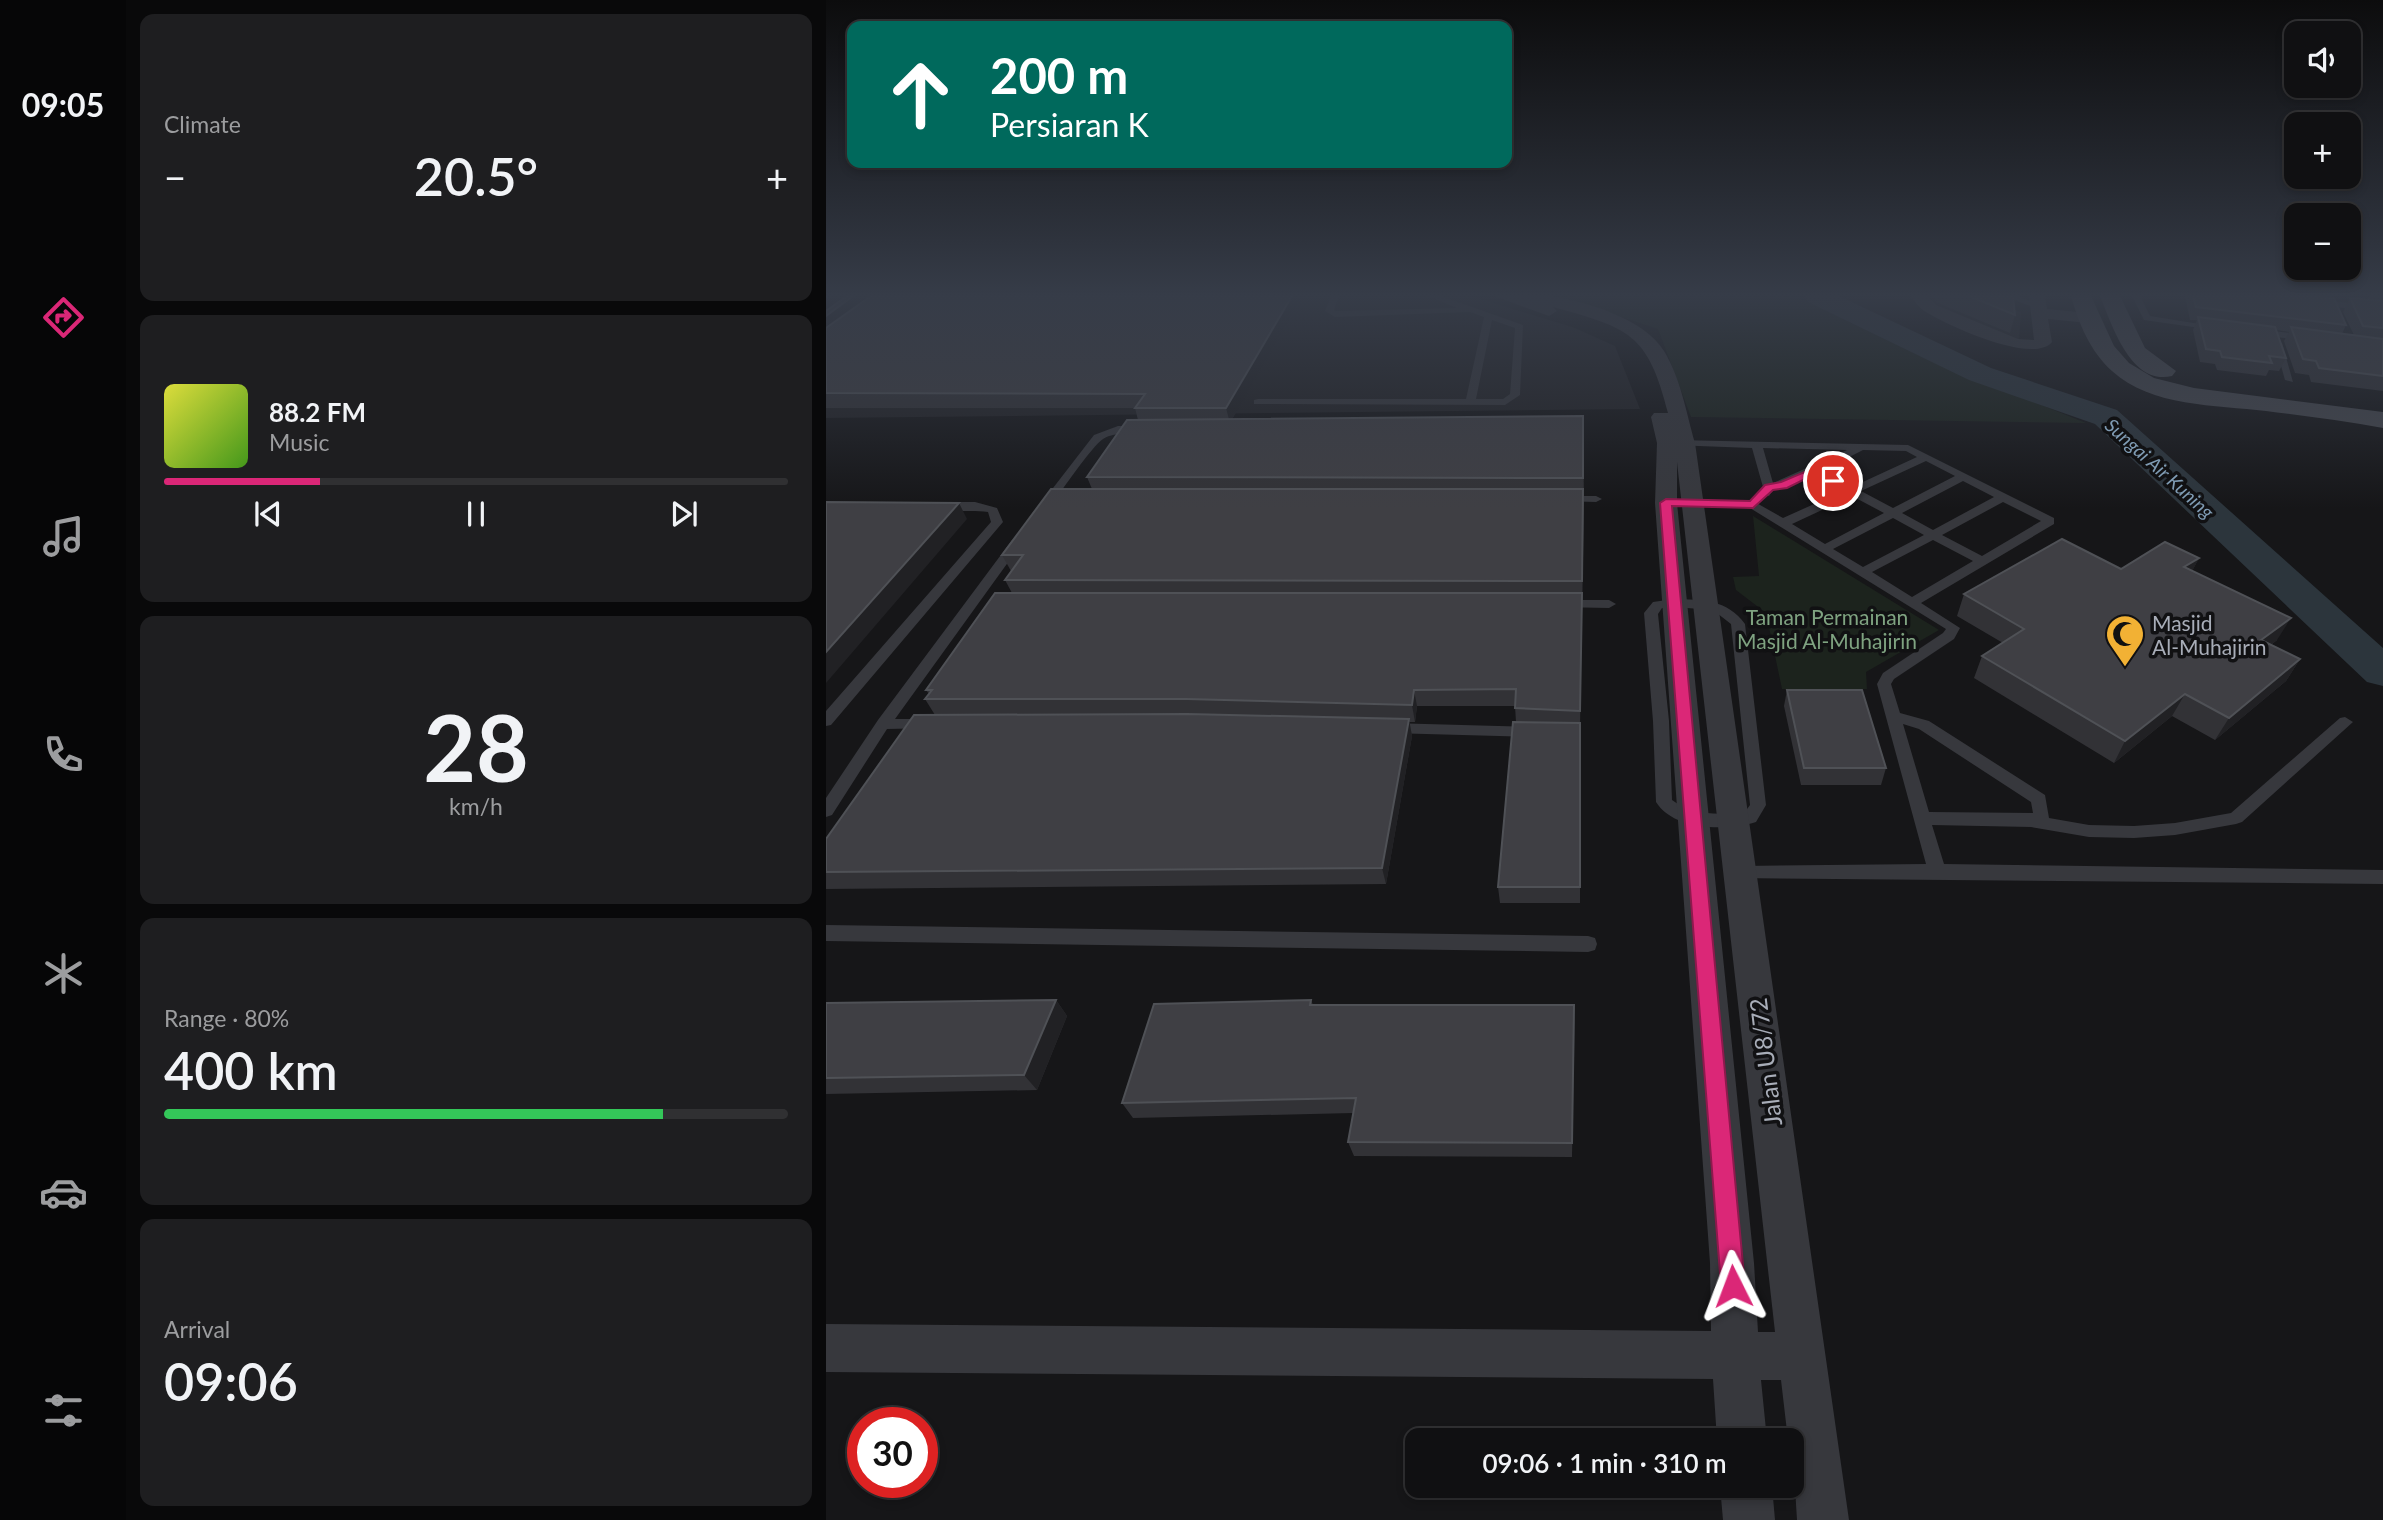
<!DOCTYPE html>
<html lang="en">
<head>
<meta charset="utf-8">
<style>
	:root { --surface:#101012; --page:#1e1e20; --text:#f1f3f6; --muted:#9c9d9f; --line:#303032; --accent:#db2777 }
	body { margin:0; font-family:Lato,sans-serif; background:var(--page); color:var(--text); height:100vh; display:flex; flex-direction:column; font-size:26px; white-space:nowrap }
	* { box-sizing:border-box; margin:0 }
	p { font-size:23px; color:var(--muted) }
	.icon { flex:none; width:38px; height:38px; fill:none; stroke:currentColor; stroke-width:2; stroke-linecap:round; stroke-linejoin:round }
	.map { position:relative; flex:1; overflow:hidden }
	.details { display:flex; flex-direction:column; gap:14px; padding:14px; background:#09090a; width:700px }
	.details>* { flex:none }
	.hud { position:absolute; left:21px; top:21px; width:665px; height:147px; border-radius:14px; box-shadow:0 4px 10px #0003,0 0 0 2px var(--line); background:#00695c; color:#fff; overflow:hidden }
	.tools { position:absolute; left:1458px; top:21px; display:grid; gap:14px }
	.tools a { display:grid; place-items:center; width:77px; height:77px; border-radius:14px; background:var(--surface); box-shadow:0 4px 10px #0003,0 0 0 2px var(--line); font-size:35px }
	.speed { position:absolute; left:21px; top:1407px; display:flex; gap:14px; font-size:35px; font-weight:700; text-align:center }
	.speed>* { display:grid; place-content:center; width:91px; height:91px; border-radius:50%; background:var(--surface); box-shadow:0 4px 10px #0003,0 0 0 2px var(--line); line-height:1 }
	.speed .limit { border:10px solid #d22; background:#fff; color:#111 }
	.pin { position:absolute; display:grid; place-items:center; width:60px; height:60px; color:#fff; margin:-30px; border:4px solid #fff; border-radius:50%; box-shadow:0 2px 7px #0007 }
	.me { position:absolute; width:77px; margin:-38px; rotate:357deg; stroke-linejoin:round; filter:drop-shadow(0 0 5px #0008) }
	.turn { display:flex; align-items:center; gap:24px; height:147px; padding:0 28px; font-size:32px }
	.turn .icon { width:91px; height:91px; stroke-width:2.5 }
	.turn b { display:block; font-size:49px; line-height:60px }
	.big { font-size:52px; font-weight:600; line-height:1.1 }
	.details .widget { flex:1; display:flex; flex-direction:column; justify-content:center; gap:10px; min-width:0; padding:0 24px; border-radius:14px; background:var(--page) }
	.details .dial { align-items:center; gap:0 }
	.dial b { font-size:91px; line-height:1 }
	.song { display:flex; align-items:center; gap:21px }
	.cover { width:84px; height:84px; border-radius:10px; background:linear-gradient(135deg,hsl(60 70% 55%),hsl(100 70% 35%)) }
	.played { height:7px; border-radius:4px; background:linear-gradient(90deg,var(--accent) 25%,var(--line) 25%) }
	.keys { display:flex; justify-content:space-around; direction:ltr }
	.heat { display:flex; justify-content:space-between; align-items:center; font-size:38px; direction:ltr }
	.charge { height:10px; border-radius:5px; background:linear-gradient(90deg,#34c759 80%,var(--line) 0) }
	.trip { position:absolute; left:579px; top:1428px; width:399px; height:70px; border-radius:14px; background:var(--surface); box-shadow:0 4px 10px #0003,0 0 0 2px var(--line); font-weight:600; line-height:70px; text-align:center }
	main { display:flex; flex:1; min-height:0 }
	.dock { display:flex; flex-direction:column; width:126px; justify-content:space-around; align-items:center; background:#060607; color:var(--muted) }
	.dock .icon { width:49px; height:49px }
	.dock .on { color:var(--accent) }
	.dock b { font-size:32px; color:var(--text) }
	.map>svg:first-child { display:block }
	.built { fill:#222225 }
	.green { fill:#1c231d }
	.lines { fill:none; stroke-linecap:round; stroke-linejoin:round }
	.river { fill:#2c353c; fill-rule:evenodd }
	.lane { fill:#37383d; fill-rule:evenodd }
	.street { fill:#37383d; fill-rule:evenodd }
	.secondary { fill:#45474d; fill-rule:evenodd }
	.wall { fill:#323236 }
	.shaded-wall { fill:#212124 }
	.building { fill:#3f3f44; stroke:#4f5156; stroke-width:2 }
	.route { fill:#db2777; stroke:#8e194d; stroke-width:2 }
	.labels { text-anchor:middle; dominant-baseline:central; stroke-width:7; stroke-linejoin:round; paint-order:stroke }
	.far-water-label { font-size:19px; font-style:italic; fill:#7f9bb3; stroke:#111113 }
	.park-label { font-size:21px; fill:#7fa381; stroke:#111113 }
	.poi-label { font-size:21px; fill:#a8adb8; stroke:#111113; text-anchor:start }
	.near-street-label { font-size:24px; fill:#a8adb8; stroke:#111113 }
</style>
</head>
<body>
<main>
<nav class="dock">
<b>09:05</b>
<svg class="icon on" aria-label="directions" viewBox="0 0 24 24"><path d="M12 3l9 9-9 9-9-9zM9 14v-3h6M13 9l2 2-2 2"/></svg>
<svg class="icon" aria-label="music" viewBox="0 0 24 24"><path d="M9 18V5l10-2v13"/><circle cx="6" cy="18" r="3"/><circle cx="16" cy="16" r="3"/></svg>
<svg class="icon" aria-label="phone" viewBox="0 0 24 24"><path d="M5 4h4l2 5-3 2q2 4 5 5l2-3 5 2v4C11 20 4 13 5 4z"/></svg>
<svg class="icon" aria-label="climate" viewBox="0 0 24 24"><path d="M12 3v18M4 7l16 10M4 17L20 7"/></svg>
<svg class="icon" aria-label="car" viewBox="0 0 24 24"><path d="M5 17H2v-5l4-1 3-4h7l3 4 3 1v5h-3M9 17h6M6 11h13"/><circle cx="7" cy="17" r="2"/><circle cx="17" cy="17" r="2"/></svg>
<svg class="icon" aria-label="filters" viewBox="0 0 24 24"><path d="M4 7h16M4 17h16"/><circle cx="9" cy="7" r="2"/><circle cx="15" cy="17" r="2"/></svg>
</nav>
<section class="details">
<div class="widget"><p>Climate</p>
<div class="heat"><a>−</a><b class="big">20.5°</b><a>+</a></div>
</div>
<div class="widget">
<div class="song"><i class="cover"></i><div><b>88.2 FM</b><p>Music</p></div></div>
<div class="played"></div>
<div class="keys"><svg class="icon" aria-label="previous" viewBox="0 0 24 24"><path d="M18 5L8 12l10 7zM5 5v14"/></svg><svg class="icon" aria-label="pause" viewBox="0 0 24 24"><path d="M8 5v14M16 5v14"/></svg><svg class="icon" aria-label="next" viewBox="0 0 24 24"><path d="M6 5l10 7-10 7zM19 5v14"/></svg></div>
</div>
<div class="widget dial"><b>28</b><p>km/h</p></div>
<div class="widget"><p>Range · 80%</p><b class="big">400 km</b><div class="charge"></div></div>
<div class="widget"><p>Arrival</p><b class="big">09:06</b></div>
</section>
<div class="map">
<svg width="1557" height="1520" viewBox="0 0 1557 1520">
	<rect width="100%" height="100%" fill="#161618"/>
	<g class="built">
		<polygon points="0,296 645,296 749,328 789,346 814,409 0,418"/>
		<polygon points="1099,296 1155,296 1195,312 1193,342 1105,306"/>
	</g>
	<g class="green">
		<polygon points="731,296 970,296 1092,355 1260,423 865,417 832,329"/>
		<polygon points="927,516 1113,630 1040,672 1041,689 956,689 940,613 910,590 907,577 933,576"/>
	</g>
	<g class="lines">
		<polygon class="river" points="978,296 1013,296 1165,368 1291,410 1557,648 1557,686 1541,682 1269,424 1143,380 982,302"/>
		<g class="lane">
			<path d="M 505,296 L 513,296 L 508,310 L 510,311 L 631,308 L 602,296 L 615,296 L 697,325 L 694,395 L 679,405 L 428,404 L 428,400 L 432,399 L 640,399 L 658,317 L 644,312 L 509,317 L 499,311 ZM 666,320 L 689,328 L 684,394 L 677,399 L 650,399 Z"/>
			<polygon points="1178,296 1192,296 1216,306 1209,308"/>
			<polygon points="1306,296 1314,296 1324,316 1392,327 1388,330 1318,320"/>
			<polygon points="1490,299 1557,307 1557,313 1487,304 1487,300"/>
			<polygon points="1431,329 1482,335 1487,338 1482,341 1428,334 1428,330"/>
			<polygon points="1448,341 1456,343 1467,382 1459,380"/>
			<path d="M 292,426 L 315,426 L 320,429 C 309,437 291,430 277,439 C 266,446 235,492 225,505 L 217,505 L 217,501 L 268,435 Z"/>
			<path d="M 850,440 L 1082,445 L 1228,518 L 1228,524 L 1095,603 L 1134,628 L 1128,639 L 1068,679 L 1065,684 L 1074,713 L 1103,721 L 1219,795 L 1223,818 L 1263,825 L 1308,826 L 1349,823 L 1405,813 L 1514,718 L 1519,717 L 1527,722 L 1416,822 L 1410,824 L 1349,835 L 1308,838 L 1263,837 L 1205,827 L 1106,825 L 1118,864 L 1557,870 L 1557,884 L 910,878 L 907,873 L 910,868 L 916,866 L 1100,864 L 1051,684 L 1057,673 L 1117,633 L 1120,629 L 924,508 L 836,505 L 836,501 L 840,500 L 927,501 L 957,518 L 1017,491 L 987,475 L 961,487 L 947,490 L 943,496 L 935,496 L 933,494 L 937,487 L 926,448 L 846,445 L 846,441 ZM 937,448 L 1021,450 L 947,483 ZM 1037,450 L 1080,451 L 1091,457 L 1026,487 L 996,471 ZM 1100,461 L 1129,476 L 1067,508 L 1035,491 ZM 1137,481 L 1168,497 L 1107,530 L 1076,513 ZM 1026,496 L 1058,513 L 999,544 L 966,524 ZM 1177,502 L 1215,521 L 1156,556 L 1116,535 ZM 1067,518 L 1098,535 L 1037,567 L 1007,549 ZM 1107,540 L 1147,561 L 1086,597 L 1046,572 ZM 1077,724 L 1093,729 L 1205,802 L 1207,813 L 1103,812 Z"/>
			<polygon points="738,496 770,496 776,499 770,502 734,501 732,499"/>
			<path d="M 149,502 L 171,508 L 177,522 L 5,725 L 0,726 L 0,711 L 165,522 L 162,512 C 146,509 121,514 108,506 L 114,502 Z"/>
			<polygon points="190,539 196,543 69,719 103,719 111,724 108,728 61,729 6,815 0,817 0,798 52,720 186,540"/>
			<path d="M 848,599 C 876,600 901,599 919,624 L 940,805 L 930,822 C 901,831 848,831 830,802 L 827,721 L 818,613 L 827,602 ZM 848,607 L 887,610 L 905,624 L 924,805 L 919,812 C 893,815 868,816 846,800 L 843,721 L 832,614 L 836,608 Z"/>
			<polygon points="735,600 783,600 790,604 783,608 730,607 730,601"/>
			<polygon points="563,723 708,727 716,732 708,737 563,733 555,728"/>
			<polygon points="0,925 762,936 769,938 771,944 769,950 762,952 0,941"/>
		</g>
		<g class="street">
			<path d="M 668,296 C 691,296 703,294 724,296 C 759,301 819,319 838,351 C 855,379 860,412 869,443 L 1023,1520 L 971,1520 L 966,1440 L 962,1440 L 955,1380 L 935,1380 L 941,1440 L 891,1440 L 887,1379 L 0,1372 L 0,1324 L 885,1331 L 884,1263 L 829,503 L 831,443 L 825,417 L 828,413 L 842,413 C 822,333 803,328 727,307 L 731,311 L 723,316 ZM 851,462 L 949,1332 L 932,1332 L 928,1263 L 851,503 Z"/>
			<path d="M 1085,296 L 1102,296 L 1110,305 L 1192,339 L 1208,340 L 1203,296 L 1219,296 L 1221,309 L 1262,313 L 1270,318 L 1262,323 L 1222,319 L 1226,342 C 1207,365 1123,326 1100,312 C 1094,309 1089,302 1085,296 Z"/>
			<polygon points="894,1486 946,1486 949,1520 897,1520"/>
		</g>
		<g class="secondary">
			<path d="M 1245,296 L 1265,296 L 1288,346 L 1303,363 L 1328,378 L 1368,388 L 1557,412 L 1557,428 C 1518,421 1479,416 1440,411 C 1390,405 1325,407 1286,371 C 1264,351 1253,324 1245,296 Z"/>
			<path d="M 1274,296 L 1294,296 L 1319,348 L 1350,371 L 1346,376 C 1305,386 1286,325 1274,296 Z"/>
		</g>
	</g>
	<g class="wall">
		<polygon points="0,296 477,296 406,419 757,416 758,505 754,728 754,903 674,903 672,887 690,722 689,706 591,706 589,722 583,722 586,736 560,884 0,889 0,839 109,715 99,699 103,694 100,690 186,593 179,580 185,571 176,555 266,489 261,477 312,420 309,408 0,408"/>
		<polygon points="1105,296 1187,296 1189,315 1184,333 1112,303"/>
		<polygon points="1359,296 1478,296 1520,325 1516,334 1528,335 1517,312 1524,298 1542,300 1543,296 1557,296 1557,391 1485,382 1483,375 1469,373 1458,341 1463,332 1450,330 1460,358 1453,371 1443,370 1440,376 1391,370 1389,364 1374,362 1367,330 1371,320 1364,320"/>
		<polygon points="1373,558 1366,571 1451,640 1445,645 1474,659 1460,681 1389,740 1346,716 1288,763 1148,678 1156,656 1177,643 1131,616 1138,594 1295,569"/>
		<polygon points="961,690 1060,768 1055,785 975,785 958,706"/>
		<polygon points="230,1000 241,1016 211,1090 0,1094 0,1003"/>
		<polygon points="485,1000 487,1005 748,1005 746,1157 528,1156 522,1142 527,1113 307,1118 296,1103"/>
	</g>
	<g class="shaded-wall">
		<polygon points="3,296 51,296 0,335 0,298"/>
		<polygon points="466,296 477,296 404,423 400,408"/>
		<polygon points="133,503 141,519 0,683 0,652"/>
		<polygon points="1373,558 1362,579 1358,567"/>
		<polygon points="1465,618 1451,640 1423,662 1435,640"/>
		<polygon points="1474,659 1460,681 1389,740 1403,718"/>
		<polygon points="588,690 591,706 589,722 586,705"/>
		<polygon points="1359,694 1346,716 1288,763 1299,741"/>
		<polygon points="583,719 586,736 560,884 556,868"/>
		<polygon points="230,1000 241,1016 211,1090 198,1075"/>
		<polygon points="748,1005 749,1021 746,1157 746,1143"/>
	</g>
	<g class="building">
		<polygon points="21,296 27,296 0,316 0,311"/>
		<polygon points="45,296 466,296 400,408 309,408 319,394 0,393 0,328"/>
		<polygon points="1143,296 1187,296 1189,315"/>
		<polygon points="1367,296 1478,296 1508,298 1520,325 1370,307"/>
		<polygon points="1524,298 1557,301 1557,328 1537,326"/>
		<polygon points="1372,317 1449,327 1460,358 1443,356 1446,363 1396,357 1394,351 1380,349"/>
		<polygon points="1465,327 1557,339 1557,376 1493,368 1490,361 1477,359"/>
		<polygon points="757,416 757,478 261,477 301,420"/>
		<polygon points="225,489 757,489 756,581 179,580 197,555 176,555"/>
		<polygon points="0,502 133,503 0,652"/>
		<polygon points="1236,539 1295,569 1339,542 1373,558 1358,567 1465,618 1435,640 1474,659 1403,718 1359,694 1299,741 1156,656 1198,629 1138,594"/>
		<polygon points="169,593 756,593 754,711 689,708 690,689 588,690 586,705 361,699 99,699 106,690 100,690"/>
		<polygon points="961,690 1036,690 1060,768 978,768"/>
		<polygon points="361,714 583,719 556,868 0,872 0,839 88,715"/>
		<polygon points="687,722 754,723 754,887 672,887"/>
		<polygon points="230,1000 198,1075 0,1078 0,1003"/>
		<polygon points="485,1000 484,1005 748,1005 746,1143 522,1142 530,1098 296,1103 328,1004"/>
	</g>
	<linearGradient id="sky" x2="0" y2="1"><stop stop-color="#0c0c0d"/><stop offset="0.58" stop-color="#363c48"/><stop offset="1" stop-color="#363c48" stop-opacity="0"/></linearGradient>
	<rect width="1557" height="509" fill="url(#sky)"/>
	<polygon class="route" points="988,468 1013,481 1007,484 987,475 961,488 947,490 927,508 846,506 919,1286 915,1295 907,1298 898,1295 895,1286 834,503 840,499 924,501 939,485 955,482"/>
	<defs>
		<symbol id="mosque-pin" viewBox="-11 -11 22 30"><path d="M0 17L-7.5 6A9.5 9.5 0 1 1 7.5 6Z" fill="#f2b134" stroke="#111113"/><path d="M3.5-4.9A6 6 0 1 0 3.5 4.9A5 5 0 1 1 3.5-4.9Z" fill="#111"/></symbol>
	</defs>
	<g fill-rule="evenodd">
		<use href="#mosque-pin" x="1277" y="612" width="44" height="60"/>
	</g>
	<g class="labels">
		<g class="far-water-label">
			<text transform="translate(1334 468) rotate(42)">Sungai Air Kuning</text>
		</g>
		<g class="park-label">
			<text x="1001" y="616">Taman Permainan<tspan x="1001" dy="24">Masjid Al-Muhajirin</tspan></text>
		</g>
		<g class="poi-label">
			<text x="1326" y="622">Masjid<tspan x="1326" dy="24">Al-Muhajirin</tspan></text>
		</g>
		<g class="near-street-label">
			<text transform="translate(939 1062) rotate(-97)">Jalan U8/72</text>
		</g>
	</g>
</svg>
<div class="tools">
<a><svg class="icon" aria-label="sound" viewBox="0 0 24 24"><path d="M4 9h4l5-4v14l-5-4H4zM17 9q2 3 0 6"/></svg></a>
<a>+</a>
<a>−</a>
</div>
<div class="speed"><div class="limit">30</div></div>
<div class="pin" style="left:1007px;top:481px;background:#d93025"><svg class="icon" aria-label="arrive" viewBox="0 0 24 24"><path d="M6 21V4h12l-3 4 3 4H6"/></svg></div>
<svg class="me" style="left:907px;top:1286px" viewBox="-20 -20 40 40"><path d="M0-17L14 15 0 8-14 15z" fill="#db2777" stroke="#fff" stroke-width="4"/></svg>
<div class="trip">09:06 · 1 min · 310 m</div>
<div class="hud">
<div class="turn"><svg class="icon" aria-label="ahead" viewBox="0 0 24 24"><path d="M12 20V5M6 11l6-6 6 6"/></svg><div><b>200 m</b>Persiaran K</div></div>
</div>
</div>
</main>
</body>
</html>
